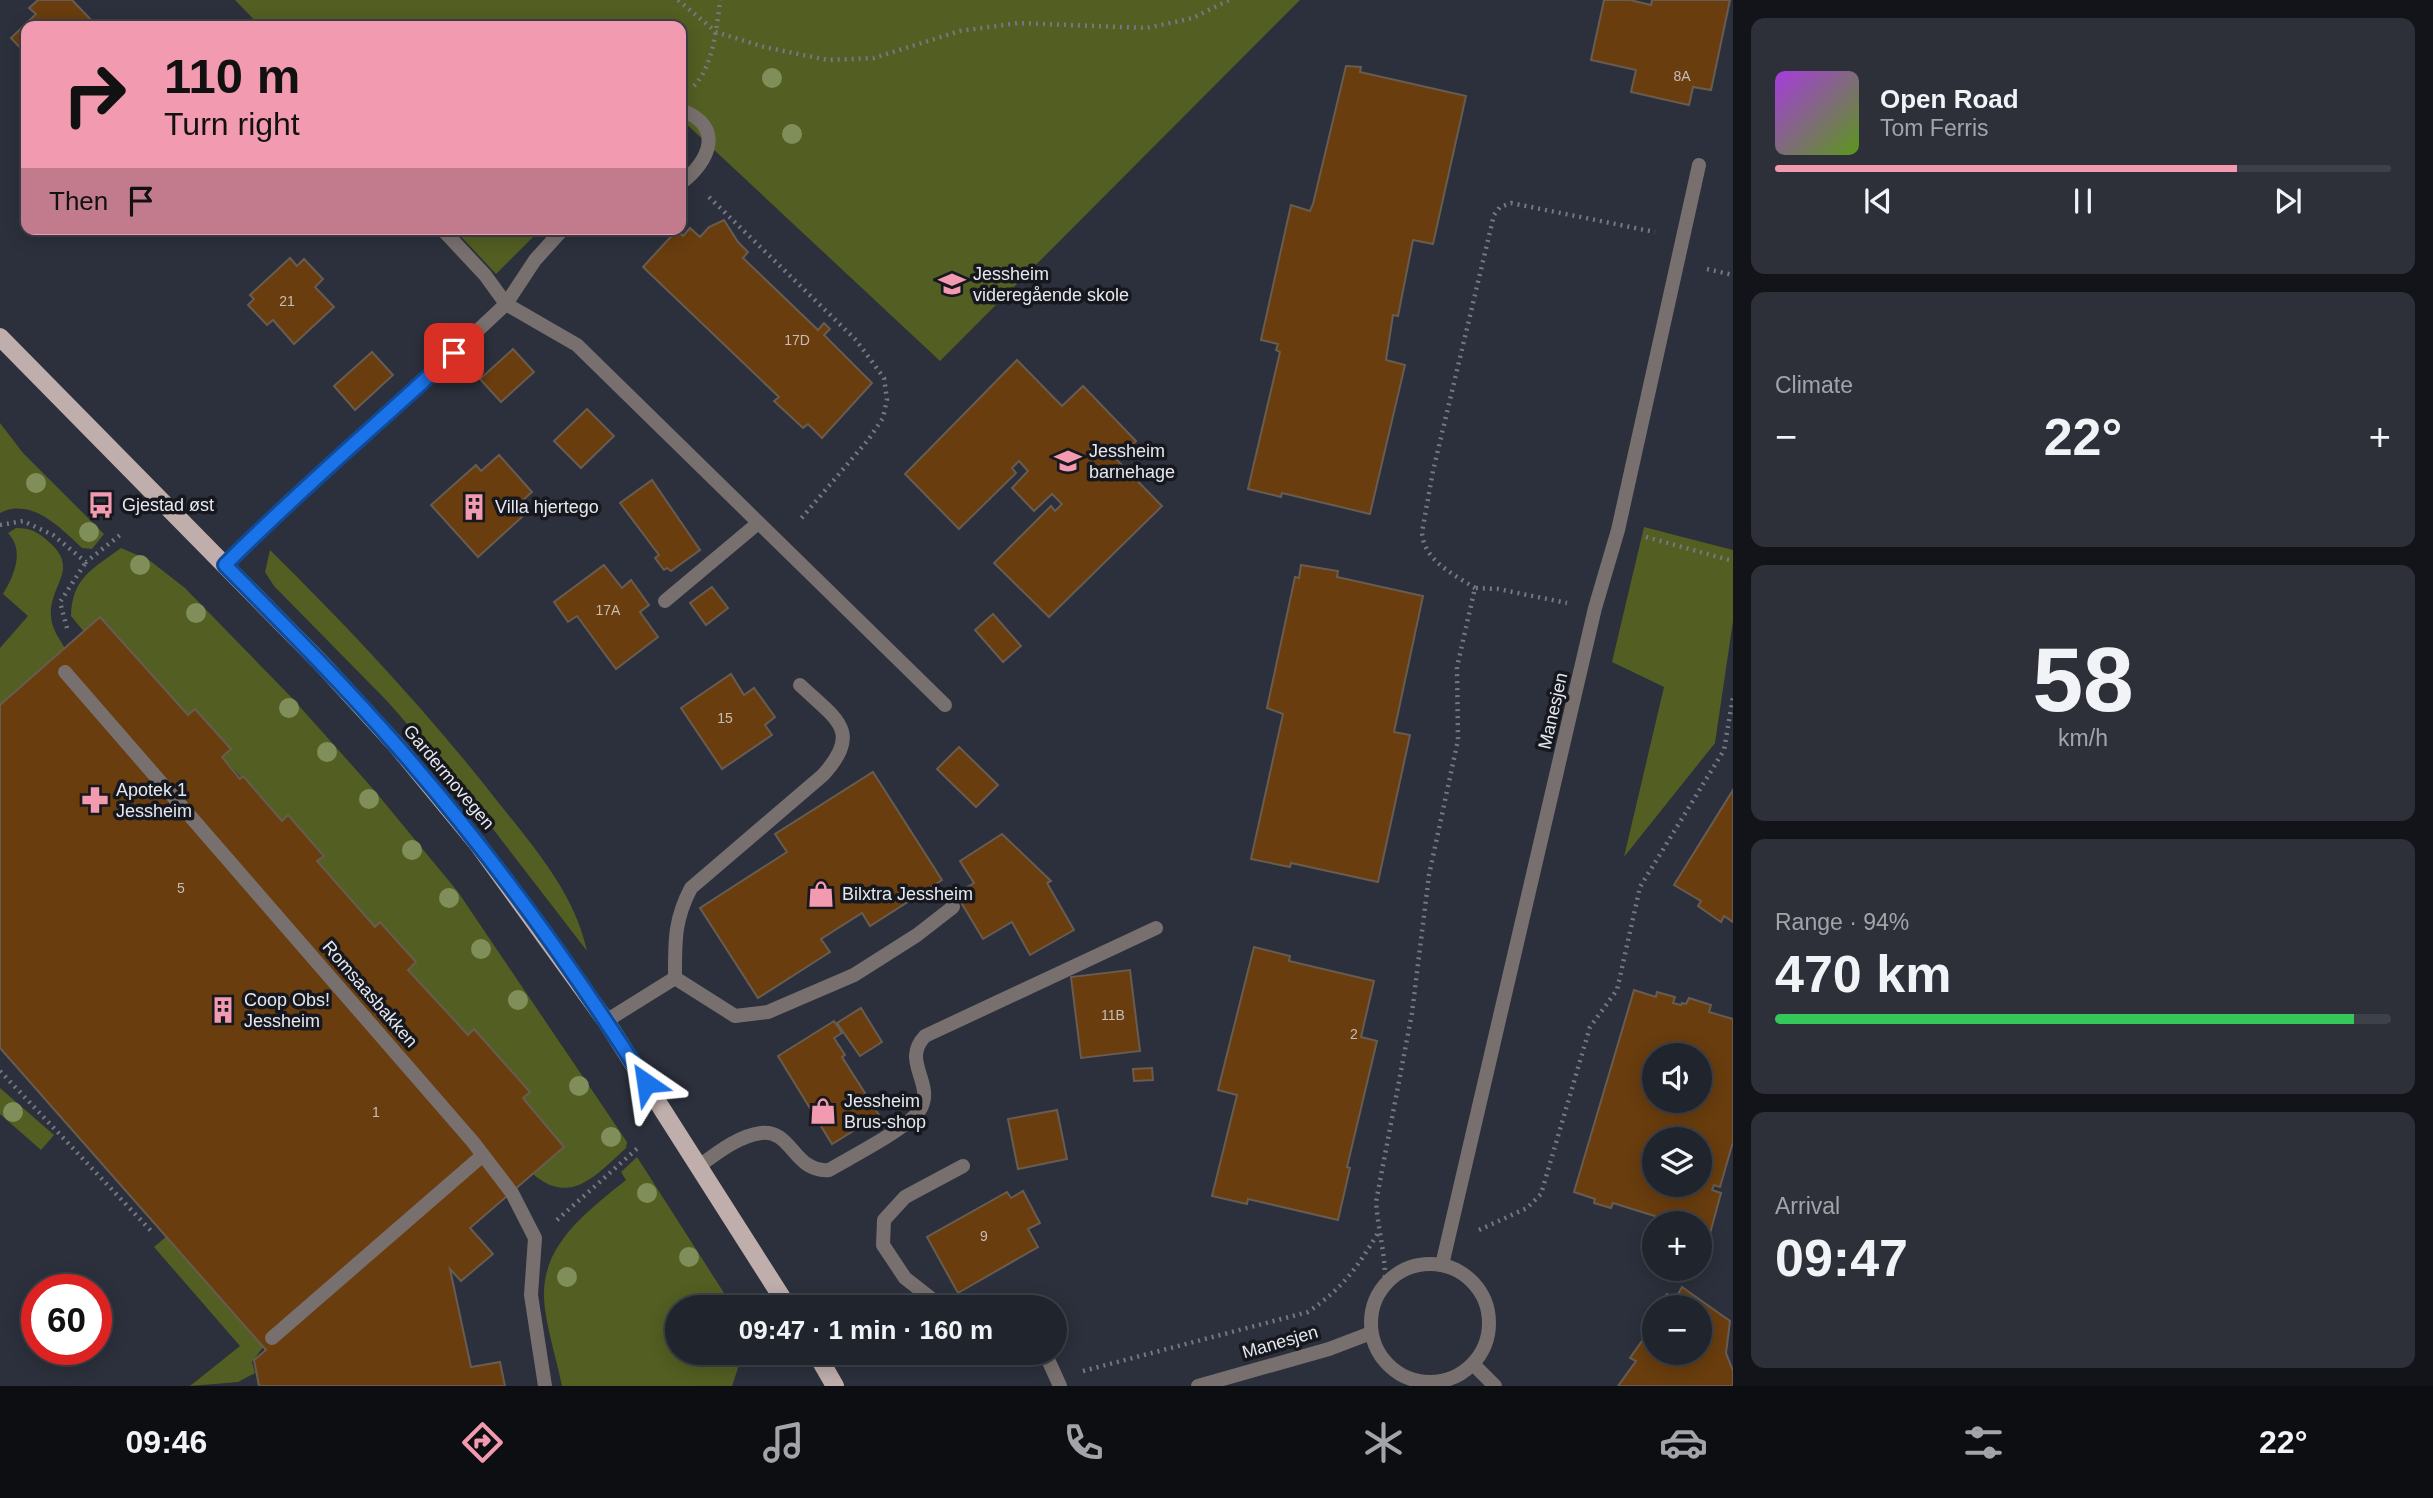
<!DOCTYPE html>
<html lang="en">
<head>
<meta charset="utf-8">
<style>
	:root { --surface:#20242d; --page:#2d3039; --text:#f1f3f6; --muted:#a2a4aa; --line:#3d4149; --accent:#f29aaf }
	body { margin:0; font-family:Helvetica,sans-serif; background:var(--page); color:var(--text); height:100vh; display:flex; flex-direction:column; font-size:26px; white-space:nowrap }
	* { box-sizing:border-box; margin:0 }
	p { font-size:23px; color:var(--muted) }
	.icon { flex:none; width:38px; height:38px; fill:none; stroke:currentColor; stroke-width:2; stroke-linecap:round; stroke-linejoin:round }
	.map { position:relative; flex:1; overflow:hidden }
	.panel { display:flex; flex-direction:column; gap:18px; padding:18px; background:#121419; width:700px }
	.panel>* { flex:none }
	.guide { position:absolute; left:21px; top:21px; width:665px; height:214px; border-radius:14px; box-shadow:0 4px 18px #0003,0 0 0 2px var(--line); background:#f29aaf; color:#111; overflow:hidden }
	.controls { position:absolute; left:1642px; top:1043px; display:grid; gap:14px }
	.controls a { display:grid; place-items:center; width:70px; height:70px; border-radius:50%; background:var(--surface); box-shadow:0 4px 18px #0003,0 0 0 2px var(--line); font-size:35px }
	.speed { position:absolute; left:21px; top:1274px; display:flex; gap:14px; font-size:35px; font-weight:700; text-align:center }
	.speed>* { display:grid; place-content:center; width:91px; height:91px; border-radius:50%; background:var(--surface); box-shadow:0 4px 18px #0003,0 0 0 2px var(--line); line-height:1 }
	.speed .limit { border:10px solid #d22; background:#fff; color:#111 }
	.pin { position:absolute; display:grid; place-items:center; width:60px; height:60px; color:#fff; margin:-30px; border-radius:14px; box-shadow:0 4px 10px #0006 }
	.me { position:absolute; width:77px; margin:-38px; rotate:328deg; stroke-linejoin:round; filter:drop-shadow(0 0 5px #0008) }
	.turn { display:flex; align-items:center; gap:24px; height:147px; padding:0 28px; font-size:32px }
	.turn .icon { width:91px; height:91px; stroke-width:2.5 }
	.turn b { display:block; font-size:49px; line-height:60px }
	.then { display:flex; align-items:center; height:66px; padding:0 28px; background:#0003; gap:14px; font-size:26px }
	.big { font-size:52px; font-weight:600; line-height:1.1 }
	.panel .widget { flex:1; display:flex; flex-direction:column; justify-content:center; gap:10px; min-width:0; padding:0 24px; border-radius:14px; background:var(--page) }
	.panel .dial { align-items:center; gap:0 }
	.dial b { font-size:91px; line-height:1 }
	.song { display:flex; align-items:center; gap:21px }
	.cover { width:84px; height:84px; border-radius:10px; background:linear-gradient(135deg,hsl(280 70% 55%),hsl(90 70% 35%)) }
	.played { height:7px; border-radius:4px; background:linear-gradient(90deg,var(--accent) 75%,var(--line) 75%) }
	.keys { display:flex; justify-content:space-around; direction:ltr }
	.heat { display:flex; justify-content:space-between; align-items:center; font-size:38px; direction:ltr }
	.charge { height:10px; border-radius:5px; background:linear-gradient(90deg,#34c759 94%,var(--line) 0) }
	.trip { position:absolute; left:665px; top:1295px; width:402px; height:70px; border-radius:35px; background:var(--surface); box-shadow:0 4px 18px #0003,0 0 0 2px var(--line); font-weight:600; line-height:70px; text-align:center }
	.dock { display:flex; height:112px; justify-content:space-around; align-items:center; background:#0d0e12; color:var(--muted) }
	.dock .icon { width:49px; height:49px }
	.dock .current { color:var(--accent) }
	.dock b { font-size:32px; color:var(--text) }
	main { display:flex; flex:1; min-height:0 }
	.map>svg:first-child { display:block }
	.green { fill:#535e22 }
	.building { fill:#693d0e; stroke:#685c51; stroke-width:2; fill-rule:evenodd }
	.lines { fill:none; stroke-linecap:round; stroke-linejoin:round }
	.path { stroke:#747883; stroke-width:4.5; stroke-dasharray:2 5; stroke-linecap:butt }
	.lane { stroke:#78706e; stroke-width:14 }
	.street { stroke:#78706e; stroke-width:14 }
	.primary { stroke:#bfaeab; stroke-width:18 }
	.tree { fill:#808f59 }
	.route-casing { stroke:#114b97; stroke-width:18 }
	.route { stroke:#1a73e8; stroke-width:12 }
	.labels { text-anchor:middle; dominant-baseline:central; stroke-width:7; stroke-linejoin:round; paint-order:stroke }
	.number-label { font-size:14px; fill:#c6bdb8 }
	.poi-label { font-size:18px; fill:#e5e8f0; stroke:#16181e; text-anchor:start }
	.street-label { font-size:18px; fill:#e5e8f0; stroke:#16181e }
</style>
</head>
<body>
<main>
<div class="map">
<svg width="1733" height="1386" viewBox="0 0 1733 1386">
	<rect width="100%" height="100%" fill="#2b303c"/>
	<g class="green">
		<polygon points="235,0 1300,0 940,361 681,119 681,26 260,26"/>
		<polygon points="454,229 541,229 496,274"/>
		<path d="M 0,423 L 23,453 L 104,534 L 92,549 L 82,548 C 60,527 31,497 0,513 Z"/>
		<polygon points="1644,527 1733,550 1733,621 1715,743 1624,857 1664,687 1612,662"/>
		<path d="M 16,528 C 31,528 38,532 49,542 C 80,569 50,584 51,615 C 51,629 60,639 66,650 L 0,707 L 0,648 L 28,616 L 3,594 C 14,576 25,551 8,533 Z"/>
		<path d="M 121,548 L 149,560 L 185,588 L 293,699 L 374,790 L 458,892 L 627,1142 L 626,1148 C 597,1174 571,1207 533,1174 L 563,1147 L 523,1098 L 474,1030 L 468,1035 L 408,970 L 416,962 L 381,922 L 375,927 L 317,861 L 324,855 L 288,816 L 282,821 L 222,757 L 230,749 L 196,709 L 188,715 L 101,618 L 85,633 L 71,616 C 72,577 93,569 121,548 Z"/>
		<path d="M 270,550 C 352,631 427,711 498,802 C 534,847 575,894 587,951 L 449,772 L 388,702 L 274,586 L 265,572 Z"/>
		<polygon points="0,1088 54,1135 41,1150 0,1114"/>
		<path d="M 637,1157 L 733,1307 L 677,1307 L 677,1353 L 743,1353 L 732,1386 L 562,1386 C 557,1360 544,1320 544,1295 C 543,1243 589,1210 626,1180 L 621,1172 Z"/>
		<polygon points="167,1236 264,1346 252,1362 255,1373 238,1382 190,1386 240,1346 154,1247"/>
	</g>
	<g class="building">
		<polygon points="38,0 72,0 97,26 26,26 26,54 11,38 36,14 29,8"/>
		<polygon points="1604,0 1630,0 1651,5 1652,0 1730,0 1711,90 1693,87 1689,105 1631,92 1636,70 1591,60"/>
		<polygon points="1346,66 1361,67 1360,72 1466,96 1433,244 1413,240 1398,316 1393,315 1386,360 1405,365 1370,514 1282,493 1281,497 1248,489 1280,352 1276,350 1278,344 1261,340 1291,205 1310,211 1313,204"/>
		<polygon points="724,220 738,242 748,252 743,258 818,330 824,323 830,329 824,335 872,383 822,438 808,424 803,428 774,401 779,397 643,267 677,230 683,236 690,228 700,237 709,227"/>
		<polygon points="290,258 297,266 304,259 323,279 315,287 334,307 294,344 273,320 267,325 248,305 254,299 250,295"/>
		<polygon points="513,349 534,372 501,402 480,379"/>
		<polygon points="372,352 393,375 355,410 334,386"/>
		<polygon points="1017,360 1062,406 1083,386 1136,441 1117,460 1162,506 1049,617 994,563 1051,506 1055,511 1062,504 1052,494 1034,511 1012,488 1028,471 1019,461 1012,468 1016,473 959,529 905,474"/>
		<polygon points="587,409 614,436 581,468 554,441"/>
		<polygon points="499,455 532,492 514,508 522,517 478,557 431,505 476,465 481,471"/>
		<polygon points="652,480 700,550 671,571 667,568 664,570 655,558 659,555 620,503"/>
		<polygon points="604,565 622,588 631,580 649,605 640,612 658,637 616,669 577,616 568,622 554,602"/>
		<polygon points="1301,565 1338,571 1337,577 1423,596 1394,732 1410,735 1378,882 1291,863 1290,867 1251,859 1283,714 1267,708 1295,577 1299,578"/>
		<polygon points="712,587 728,608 706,625 690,603"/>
		<polygon points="993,614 1021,646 1003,662 975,630"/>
		<polygon points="100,617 188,715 195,709 231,749 222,757 240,779 243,776 282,821 288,815 324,856 317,861 375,927 380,922 416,962 408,970 468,1035 474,1029 530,1092 523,1098 564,1147 470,1228 493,1254 461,1281 450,1269 471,1367 500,1362 505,1386 259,1386 254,1360 266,1350 0,1048 0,705"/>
		<polygon points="731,674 744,695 754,688 775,717 765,725 772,735 722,769 681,708"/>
		<polygon points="959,747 998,785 976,807 937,769"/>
		<polygon points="873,772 942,880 870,926 862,913 821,939 830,952 758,998 700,908 787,852 775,834"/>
		<polygon points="1733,790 1733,922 1724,916 1721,922 1698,906 1701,901 1674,885"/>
		<polygon points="1002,834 1051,881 1047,883 1074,930 1030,955 1012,922 983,939 956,894 974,883 960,861"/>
		<polygon points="1254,947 1290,956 1289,961 1374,981 1361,1037 1377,1041 1347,1167 1350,1168 1338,1220 1248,1199 1247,1204 1212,1196 1237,1095 1218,1090"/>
		<polygon points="1130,970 1140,1051 1081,1058 1071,977"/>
		<path d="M 1634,990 L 1656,997 L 1657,992 L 1675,997 L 1673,1003 L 1681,1005 L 1682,1003 L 1686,1004 L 1689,998 L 1711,1005 L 1709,1012 L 1733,1019 L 1733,1142 L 1720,1187 L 1714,1185 L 1712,1190 L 1721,1193 L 1708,1241 L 1699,1236 L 1699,1223 L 1677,1223 L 1613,1203 L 1611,1208 L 1594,1203 L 1595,1199 L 1574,1192 ZM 1654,1055 L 1699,1055 L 1699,1101 L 1654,1101 ZM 1654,1139 L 1699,1139 L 1699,1185 L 1654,1185 Z"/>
		<polygon points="861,1008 882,1042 860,1056 837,1023"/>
		<polygon points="834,1021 842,1033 834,1038 845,1055 842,1057 879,1115 832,1144 778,1056"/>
		<polygon points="1152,1068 1153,1080 1134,1081 1133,1069"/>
		<polygon points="1057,1110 1067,1159 1018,1169 1008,1119"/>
		<polygon points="1023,1191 1040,1223 1028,1229 1038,1247 958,1293 927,1237 1007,1192 1011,1198"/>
		<polygon points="1682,1287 1730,1321 1726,1353 1733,1371 1733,1386 1618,1386 1636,1361 1630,1358 1652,1327 1647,1322 1654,1312 1654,1353 1699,1353 1699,1307 1657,1307 1667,1294 1675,1300"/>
	</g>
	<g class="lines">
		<g class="path">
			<polyline points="678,0 716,32 764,47 828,60 874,58 960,31 1018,23 1147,28 1193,18 1229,0"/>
			<path d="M 694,86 C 713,66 717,27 720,0"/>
			<polyline points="709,197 856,340 884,378 887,399 883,418 868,440 799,521"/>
			<polyline points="1707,269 1733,275"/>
			<polyline points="0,525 23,521 53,535 86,562 120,535"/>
			<polyline points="1646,537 1733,561"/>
			<path d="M 1475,588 C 1453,574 1423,560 1422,532 L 1433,471 L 1494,215 L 1500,207 L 1511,203 L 1655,232"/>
			<polyline points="67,628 60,602 86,562"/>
			<polyline points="0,1071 153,1233"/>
			<polyline points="557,1220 640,1146"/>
			<polyline points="1479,1230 1527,1208 1541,1194 1590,1027 1617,990 1640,887 1724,750 1733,697"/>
			<path d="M 1385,1284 C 1386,1256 1378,1230 1376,1202 L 1412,1013 L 1429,875 L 1458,740 L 1457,667 L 1475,588 L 1498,589 L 1567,603"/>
			<path d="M 1083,1371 L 1308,1312 C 1344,1287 1356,1269 1378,1233"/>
		</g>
		<g class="lane">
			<path d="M 681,110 C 725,126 710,161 681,183"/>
			<polyline points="442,229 485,275 506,304 577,345 945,705"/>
			<polyline points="225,565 291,499 353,447 506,304 535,260 563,229"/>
			<polyline points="665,601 757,524"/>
			<path d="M 675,978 C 675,942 674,920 691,888 L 823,775 C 863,731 836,719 800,685"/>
			<polyline points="606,1021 675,978 735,1016 768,1012 854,975 917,935 953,907"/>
			<path d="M 699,1166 C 717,1153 738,1136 761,1133 C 792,1129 794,1173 829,1170 C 849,1158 911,1127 921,1108 C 934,1082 901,1061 925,1036 L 1156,928"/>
			<polyline points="942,1307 905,1278 883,1245 884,1220 905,1197 963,1166"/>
			<polyline points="272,1338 483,1155"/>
			<polyline points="1045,1353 1060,1386"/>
		</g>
		<g class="street">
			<polyline points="65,672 473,1142 512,1193 535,1238 531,1295 545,1386"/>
			<circle cx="1430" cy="1323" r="59"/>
			<polyline points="1442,1265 1595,608 1618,530 1699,165"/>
			<polyline points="1473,1364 1495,1386"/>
			<polyline points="1198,1386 1329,1349 1371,1333"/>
		</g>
		<g class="primary">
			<polyline points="0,337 322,664 397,746 477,843 606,1021 788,1307"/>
			<polyline points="816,1353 835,1386"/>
		</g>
	</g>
	<g class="tree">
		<circle cx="772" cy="78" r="10"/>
		<circle cx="792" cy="134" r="10"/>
		<circle cx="36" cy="483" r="10"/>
		<circle cx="89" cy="532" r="10"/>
		<circle cx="140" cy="565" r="10"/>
		<circle cx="196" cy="613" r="10"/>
		<circle cx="289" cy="708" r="10"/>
		<circle cx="327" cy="752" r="10"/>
		<circle cx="369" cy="799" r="10"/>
		<circle cx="412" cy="850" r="10"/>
		<circle cx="449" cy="898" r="10"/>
		<circle cx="481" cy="949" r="10"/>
		<circle cx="518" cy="1000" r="10"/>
		<circle cx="579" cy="1086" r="10"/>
		<circle cx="13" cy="1112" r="10"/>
		<circle cx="611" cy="1137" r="10"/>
		<circle cx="647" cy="1193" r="10"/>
		<circle cx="689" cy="1257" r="10"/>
		<circle cx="567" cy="1277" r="10"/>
	</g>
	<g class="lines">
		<defs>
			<path id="route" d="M 454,353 C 378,424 298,491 225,565 C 283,624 342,683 397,746 C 489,851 571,965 646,1083"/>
		</defs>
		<use href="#route" class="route-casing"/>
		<use href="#route" class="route"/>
	</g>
	<defs>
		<symbol id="school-bare" viewBox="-9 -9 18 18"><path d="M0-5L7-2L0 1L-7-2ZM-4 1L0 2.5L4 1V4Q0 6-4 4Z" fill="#f29aaf" stroke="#16181e" stroke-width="2.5" paint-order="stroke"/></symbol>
		<symbol id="bus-bare" viewBox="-9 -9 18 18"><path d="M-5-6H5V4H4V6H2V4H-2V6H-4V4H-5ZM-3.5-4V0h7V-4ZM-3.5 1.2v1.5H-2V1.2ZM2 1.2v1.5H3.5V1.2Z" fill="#f29aaf" stroke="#16181e" stroke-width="2.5" paint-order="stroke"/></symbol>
		<symbol id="building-bare" viewBox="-9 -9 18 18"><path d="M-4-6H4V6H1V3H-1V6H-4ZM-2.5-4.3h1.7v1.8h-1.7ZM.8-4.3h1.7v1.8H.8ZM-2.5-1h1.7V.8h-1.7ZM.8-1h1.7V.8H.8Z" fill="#f29aaf" stroke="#16181e" stroke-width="2.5" paint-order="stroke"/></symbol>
		<symbol id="pharmacy-bare" viewBox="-9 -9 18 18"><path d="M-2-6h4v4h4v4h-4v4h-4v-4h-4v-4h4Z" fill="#f29aaf" stroke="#16181e" stroke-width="2.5" paint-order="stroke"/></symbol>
		<symbol id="shop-bare" viewBox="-9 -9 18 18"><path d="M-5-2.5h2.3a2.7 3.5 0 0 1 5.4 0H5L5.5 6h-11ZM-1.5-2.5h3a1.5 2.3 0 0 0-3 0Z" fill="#f29aaf" stroke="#16181e" stroke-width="2.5" paint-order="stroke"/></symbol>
	</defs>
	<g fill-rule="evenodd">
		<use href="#school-bare" x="933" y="265" width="38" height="38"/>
		<use href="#school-bare" x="1049" y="442" width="38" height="38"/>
		<use href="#bus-bare" x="82" y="486" width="38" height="38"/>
		<use href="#building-bare" x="455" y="488" width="38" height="38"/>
		<use href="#pharmacy-bare" x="76" y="781" width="38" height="38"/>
		<use href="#shop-bare" x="802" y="875" width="38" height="38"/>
		<use href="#building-bare" x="204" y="991" width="38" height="38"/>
		<use href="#shop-bare" x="804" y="1092" width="38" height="38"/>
	</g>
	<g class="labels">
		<g class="number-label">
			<text x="1682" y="76">8A</text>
			<text x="287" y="301">21</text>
			<text x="797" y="340">17D</text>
			<text x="608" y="610">17A</text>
			<text x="725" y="718">15</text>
			<text x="181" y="888">5</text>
			<text x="1113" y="1015">11B</text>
			<text x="1354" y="1034">2</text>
			<text x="376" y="1112">1</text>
			<text x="984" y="1236">9</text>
		</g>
		<g class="poi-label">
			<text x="973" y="274">Jessheim<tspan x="973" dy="21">videregående skole</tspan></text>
			<text x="1089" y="451">Jessheim<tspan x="1089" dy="21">barnehage</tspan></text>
			<text x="122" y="505">Gjestad øst</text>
			<text x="495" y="507">Villa hjertego</text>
			<text x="116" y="790">Apotek 1<tspan x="116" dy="21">Jessheim</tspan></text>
			<text x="842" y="894">Bilxtra Jessheim</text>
			<text x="244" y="1000">Coop Obs!<tspan x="244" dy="21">Jessheim</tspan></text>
			<text x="844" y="1101">Jessheim<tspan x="844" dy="21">Brus-shop</tspan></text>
		</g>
		<g class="street-label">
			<text transform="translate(1553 711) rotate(-77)">Manesjen</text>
			<text transform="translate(449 777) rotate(50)">Gardermovegen</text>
			<text transform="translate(370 994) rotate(49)">Romsaasbakken</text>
			<text transform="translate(1280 1342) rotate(-16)">Manesjen</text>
		</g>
	</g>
</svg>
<div class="controls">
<a><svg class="icon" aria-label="sound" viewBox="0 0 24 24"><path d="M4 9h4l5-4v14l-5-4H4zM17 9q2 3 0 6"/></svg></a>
<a><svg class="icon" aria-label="layers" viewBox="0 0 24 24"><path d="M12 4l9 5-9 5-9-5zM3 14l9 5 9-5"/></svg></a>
<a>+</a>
<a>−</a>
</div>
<div class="speed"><div class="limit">60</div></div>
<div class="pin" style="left:454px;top:353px;background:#d93025"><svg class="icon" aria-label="arrive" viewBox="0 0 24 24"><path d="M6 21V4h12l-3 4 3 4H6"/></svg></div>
<svg class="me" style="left:646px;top:1083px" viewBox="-20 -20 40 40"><path d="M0-17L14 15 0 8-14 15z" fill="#1a73e8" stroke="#fff" stroke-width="4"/></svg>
<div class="trip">09:47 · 1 min · 160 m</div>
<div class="guide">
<div class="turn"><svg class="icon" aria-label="right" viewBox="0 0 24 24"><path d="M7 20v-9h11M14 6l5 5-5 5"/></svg><div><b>110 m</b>Turn right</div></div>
<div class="then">Then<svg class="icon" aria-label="arrive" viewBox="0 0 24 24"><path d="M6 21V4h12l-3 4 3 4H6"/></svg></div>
</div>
</div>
<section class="panel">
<div class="widget">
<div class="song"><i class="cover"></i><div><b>Open Road</b><p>Tom Ferris</p></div></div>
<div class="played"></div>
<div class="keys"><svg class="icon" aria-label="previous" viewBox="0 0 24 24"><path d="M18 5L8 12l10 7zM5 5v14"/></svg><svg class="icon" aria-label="pause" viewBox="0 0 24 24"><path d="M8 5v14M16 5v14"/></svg><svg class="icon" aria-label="next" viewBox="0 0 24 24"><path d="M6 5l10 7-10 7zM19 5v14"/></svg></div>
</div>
<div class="widget"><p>Climate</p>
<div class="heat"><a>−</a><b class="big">22°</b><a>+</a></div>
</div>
<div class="widget dial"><b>58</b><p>km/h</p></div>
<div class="widget"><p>Range · 94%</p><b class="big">470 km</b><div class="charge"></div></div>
<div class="widget"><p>Arrival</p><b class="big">09:47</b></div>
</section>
</main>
<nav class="dock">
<b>09:46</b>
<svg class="icon current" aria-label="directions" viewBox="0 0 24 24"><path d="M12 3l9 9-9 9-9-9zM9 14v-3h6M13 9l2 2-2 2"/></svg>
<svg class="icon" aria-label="music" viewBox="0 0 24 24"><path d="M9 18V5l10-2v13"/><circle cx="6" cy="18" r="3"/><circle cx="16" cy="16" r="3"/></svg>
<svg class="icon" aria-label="phone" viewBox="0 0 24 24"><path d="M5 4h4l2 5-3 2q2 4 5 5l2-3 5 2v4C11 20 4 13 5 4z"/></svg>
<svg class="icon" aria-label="climate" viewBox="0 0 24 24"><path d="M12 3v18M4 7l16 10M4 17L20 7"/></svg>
<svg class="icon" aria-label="car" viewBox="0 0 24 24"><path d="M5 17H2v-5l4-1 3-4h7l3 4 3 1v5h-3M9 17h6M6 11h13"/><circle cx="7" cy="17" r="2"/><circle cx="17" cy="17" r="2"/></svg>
<svg class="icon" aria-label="filters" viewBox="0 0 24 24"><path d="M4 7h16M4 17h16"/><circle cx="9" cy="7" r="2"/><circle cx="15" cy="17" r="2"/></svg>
<b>22°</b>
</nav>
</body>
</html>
